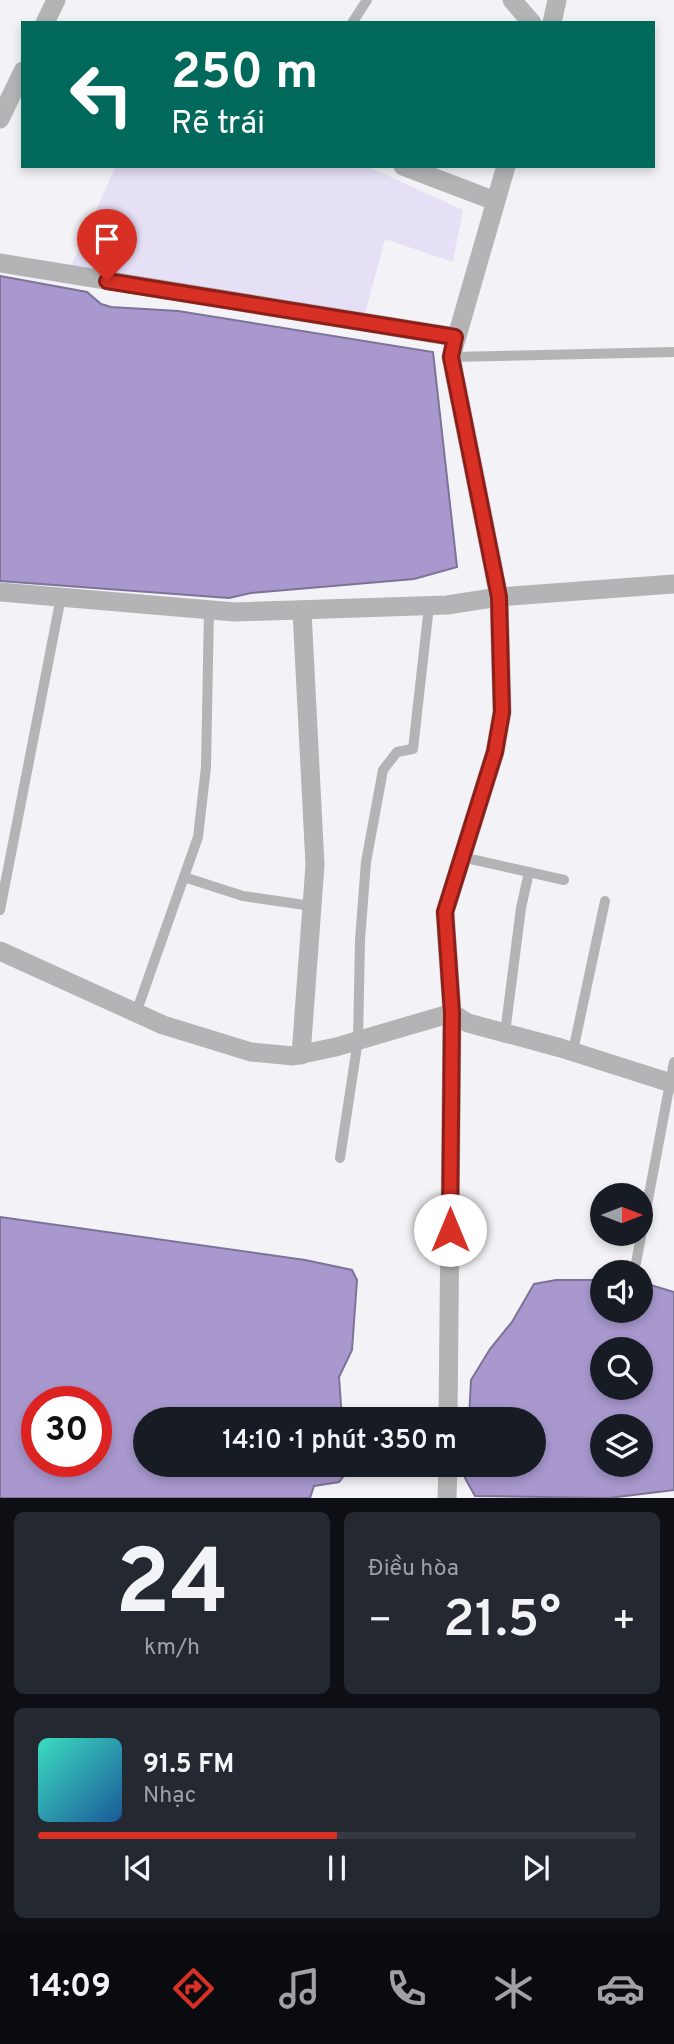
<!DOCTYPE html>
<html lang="vi">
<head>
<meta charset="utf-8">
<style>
	:root { --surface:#171b24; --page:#242831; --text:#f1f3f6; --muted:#9ea1a6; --line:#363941; --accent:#d93025 }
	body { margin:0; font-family:Overpass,sans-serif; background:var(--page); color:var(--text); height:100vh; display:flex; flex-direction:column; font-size:26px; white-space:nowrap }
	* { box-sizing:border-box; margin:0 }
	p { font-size:23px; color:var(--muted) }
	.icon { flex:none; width:38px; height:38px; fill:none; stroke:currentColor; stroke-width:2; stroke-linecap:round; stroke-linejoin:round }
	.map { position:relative; height:1498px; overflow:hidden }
	.side { display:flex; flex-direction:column; gap:14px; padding:14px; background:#0d0f14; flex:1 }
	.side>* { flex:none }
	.top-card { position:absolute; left:21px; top:21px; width:634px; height:147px; border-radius:0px; box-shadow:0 4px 10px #0003; background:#00695c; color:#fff; overflow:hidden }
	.needle { width:46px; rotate:90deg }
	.buttons { position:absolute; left:590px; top:1183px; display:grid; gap:14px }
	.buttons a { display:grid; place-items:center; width:63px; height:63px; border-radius:50%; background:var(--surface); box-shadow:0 4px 10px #0003; font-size:35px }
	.speed { position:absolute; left:21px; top:1386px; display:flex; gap:14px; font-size:35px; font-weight:700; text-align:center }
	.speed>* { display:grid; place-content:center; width:91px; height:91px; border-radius:50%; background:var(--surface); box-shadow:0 4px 10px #0003; line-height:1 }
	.speed .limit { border:10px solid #d22; background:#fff; color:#111 }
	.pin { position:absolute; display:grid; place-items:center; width:60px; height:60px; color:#fff; margin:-72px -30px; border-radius:50% 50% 50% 0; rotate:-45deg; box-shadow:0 0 7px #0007 }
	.pin .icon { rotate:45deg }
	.me { position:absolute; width:77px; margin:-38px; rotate:0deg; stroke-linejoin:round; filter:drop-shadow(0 0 5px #0008) }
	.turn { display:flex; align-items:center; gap:24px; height:147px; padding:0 35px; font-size:32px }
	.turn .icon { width:91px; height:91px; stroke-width:2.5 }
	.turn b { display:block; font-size:49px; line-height:60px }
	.big { font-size:52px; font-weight:600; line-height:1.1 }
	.side .card { flex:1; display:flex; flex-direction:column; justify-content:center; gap:10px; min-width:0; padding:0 24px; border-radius:10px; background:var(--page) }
	.side .dial { align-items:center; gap:0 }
	.dial b { font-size:91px; line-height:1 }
	.song { display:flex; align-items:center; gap:21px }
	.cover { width:84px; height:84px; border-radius:10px; background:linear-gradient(135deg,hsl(170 70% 55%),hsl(210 70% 35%)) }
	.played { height:7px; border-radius:4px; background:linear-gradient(90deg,var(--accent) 50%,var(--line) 50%) }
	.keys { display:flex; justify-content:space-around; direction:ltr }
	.heat { display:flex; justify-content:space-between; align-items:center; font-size:38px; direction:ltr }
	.side .tiles { flex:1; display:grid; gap:14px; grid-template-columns:1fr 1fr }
	.card:last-child { grid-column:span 2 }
	.trip { position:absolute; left:133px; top:1407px; width:413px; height:70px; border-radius:35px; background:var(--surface); box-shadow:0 4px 10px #0003; font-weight:600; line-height:70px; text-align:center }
	.tabs { display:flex; height:112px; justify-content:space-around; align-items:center; background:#090b0e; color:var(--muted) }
	.tabs .icon { width:49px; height:49px }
	.tabs .active { color:var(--accent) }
	.tabs b { font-size:32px; color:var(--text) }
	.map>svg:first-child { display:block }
	.green { fill:#e6e0f7 }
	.water { fill:#a898ce; stroke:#7d7298; stroke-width:2; fill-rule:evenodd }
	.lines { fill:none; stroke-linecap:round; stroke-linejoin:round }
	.lane { stroke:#b4b3b5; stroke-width:10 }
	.street { stroke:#b4b3b5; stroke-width:19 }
	.route-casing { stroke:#8d1f18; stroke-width:18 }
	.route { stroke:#d93025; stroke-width:12 }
</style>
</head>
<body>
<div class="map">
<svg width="674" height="1498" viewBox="0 0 674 1498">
	<rect width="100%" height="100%" fill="#f3f2f6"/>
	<polygon class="green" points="116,166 367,166 463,210 453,262 385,239 365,314 71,266"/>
	<g class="water">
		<polygon points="0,276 87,292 101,304 111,307 178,311 433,352 457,567 414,579 251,593 229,598 0,581"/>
		<path d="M 0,1217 L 305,1260 L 352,1270 L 357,1280 L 352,1350 L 339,1377 L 342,1419 L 145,1419 L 145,1465 L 347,1465 L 348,1471 L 339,1482 L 314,1486 L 310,1498 L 0,1498 ZM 37,1402 L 96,1402 L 96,1461 L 37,1461 Z"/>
		<path d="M 556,1280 L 602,1280 L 602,1311 L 640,1311 L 641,1282 L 674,1292 L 674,1490 L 609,1498 L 475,1496 L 465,1478 L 466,1465 L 534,1465 L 534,1419 L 469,1419 L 471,1380 L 490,1349 L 512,1322 L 534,1284 ZM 602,1349 L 640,1349 L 640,1388 L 602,1388 ZM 602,1426 L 640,1426 L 640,1465 L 602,1465 Z"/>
	</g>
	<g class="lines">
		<g class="lane">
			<polyline points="352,23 367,0"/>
			<polyline points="451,357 674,352"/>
			<polyline points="462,857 564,880"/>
			<polyline points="184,877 243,896 312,906"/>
			<polyline points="0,910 61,597"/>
			<polyline points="136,1013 198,837 206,767 209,610"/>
			<polyline points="505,1033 521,908 529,872"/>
			<polyline points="573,1051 605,901"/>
			<polyline points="340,1158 358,1040 360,940 366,862 383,770 397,752 413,749 429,606"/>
			<polyline points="636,1263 674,1062"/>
		</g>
		<g class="street">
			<polyline points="512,0 532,23"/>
			<polyline points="45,23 56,0"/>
			<polyline points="552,23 557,0"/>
			<polyline points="0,119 23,71"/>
			<polyline points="403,166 495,201"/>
			<polyline points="0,263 455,337"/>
			<polyline points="0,592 235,612 447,605 499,597 674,584"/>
			<polyline points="0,951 163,1025 251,1052 293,1056 336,1047 452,1013 468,1023 561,1048 674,1084"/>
			<polyline points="301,1055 315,865 302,611"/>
			<polyline points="448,1419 452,1013 445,912 495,752 502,712 499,597 451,357 506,166"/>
			<polyline points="447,1498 448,1465"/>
		</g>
	</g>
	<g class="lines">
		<defs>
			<polyline id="route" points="107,281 455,337 451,357 499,597 502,712 495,752 445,912 452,1013 450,1230"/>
		</defs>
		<use href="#route" class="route-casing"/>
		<use href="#route" class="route"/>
	</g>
</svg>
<div class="buttons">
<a><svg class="needle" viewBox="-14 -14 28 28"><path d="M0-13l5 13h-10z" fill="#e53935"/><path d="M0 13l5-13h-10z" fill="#9ea1a6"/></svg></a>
<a><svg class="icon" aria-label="sound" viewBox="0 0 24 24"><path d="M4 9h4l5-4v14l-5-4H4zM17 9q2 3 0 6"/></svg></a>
<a><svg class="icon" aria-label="search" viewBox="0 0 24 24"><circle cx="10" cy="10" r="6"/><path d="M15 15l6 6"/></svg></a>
<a><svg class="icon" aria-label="layers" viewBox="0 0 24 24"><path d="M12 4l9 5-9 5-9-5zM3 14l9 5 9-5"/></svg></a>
</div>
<div class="speed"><div class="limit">30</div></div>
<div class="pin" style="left:107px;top:281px;background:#d93025"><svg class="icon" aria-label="arrive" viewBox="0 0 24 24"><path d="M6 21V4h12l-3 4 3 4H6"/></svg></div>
<svg class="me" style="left:450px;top:1230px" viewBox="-20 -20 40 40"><circle r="19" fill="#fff"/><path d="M0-13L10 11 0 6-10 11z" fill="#d93025"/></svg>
<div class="trip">14:10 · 1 phút · 350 m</div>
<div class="top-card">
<div class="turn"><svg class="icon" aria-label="left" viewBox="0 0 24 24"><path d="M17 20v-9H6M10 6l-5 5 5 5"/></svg><div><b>250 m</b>Rẽ trái</div></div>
</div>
</div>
<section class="side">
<div class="tiles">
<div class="card dial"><b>24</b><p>km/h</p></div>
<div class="card"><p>Điều hòa</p>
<div class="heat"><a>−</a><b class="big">21.5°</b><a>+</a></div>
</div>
<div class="card">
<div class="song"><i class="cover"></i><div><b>91.5 FM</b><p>Nhạc</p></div></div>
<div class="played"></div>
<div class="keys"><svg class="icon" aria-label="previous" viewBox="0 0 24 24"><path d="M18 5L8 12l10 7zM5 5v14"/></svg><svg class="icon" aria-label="pause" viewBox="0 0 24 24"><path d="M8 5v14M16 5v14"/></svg><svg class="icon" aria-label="next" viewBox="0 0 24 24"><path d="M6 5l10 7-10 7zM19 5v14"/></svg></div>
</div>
</div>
</section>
<nav class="tabs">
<b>14:09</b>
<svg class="icon active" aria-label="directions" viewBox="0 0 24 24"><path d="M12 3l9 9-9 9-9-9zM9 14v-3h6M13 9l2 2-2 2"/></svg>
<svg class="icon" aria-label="music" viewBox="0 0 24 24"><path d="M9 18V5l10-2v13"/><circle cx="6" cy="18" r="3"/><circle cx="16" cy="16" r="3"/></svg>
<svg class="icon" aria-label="phone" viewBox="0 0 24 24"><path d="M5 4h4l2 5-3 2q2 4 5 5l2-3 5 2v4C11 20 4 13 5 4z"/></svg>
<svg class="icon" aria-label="climate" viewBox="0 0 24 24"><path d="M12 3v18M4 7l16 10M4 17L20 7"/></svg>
<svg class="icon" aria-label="car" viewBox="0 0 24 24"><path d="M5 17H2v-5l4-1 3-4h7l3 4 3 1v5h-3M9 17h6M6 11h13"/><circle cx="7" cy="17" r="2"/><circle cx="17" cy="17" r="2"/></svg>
</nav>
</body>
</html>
